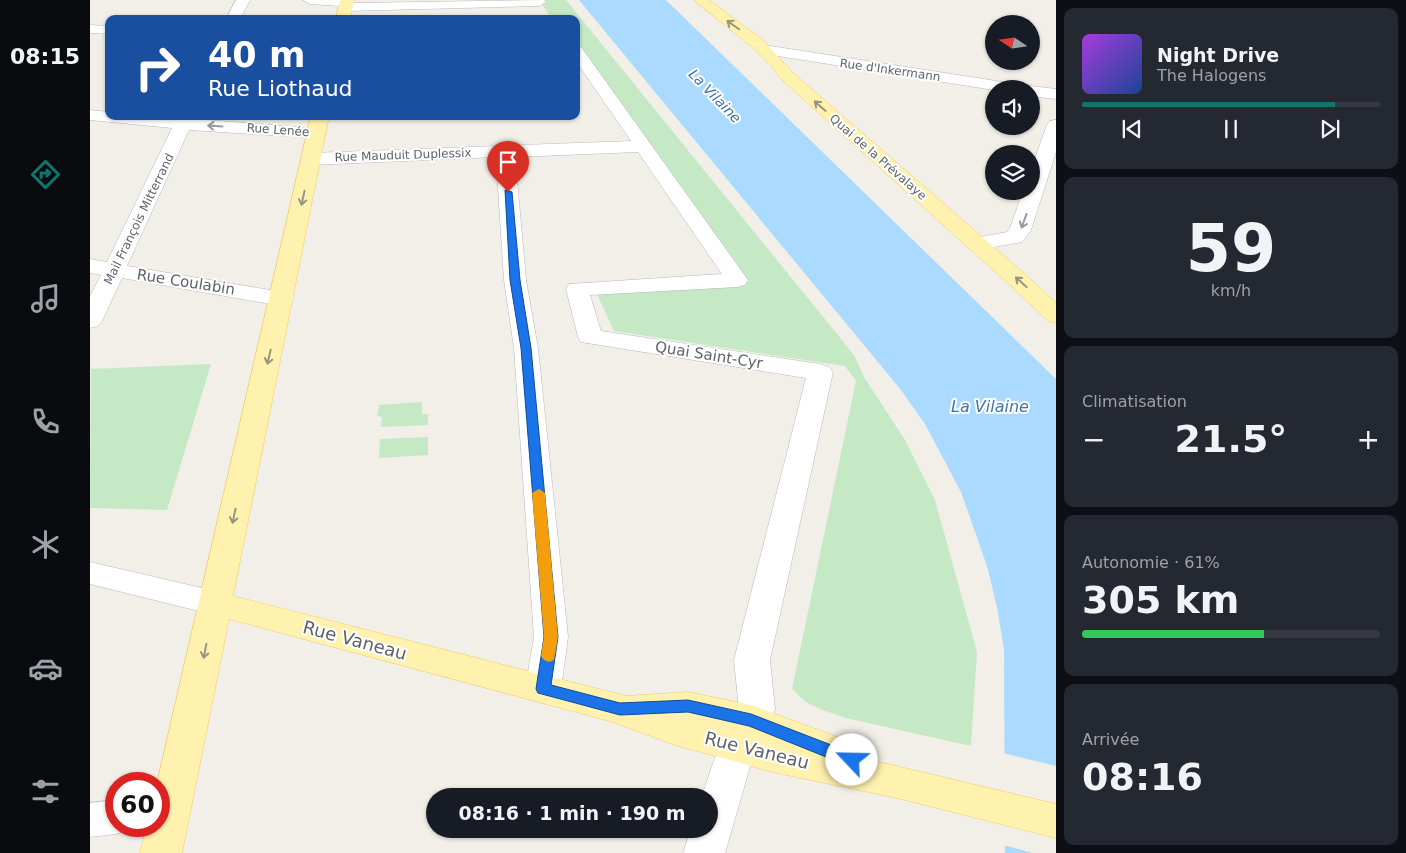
<!DOCTYPE html>
<html lang="fr">
<head>
<meta charset="utf-8">
<style>
	:root { --surface:#171b24; --page:#242831; --text:#f1f3f6; --muted:#9ea1a6; --line:#363941; --accent:#0f766e }
	body { margin:0; font-family:"DejaVu Sans",sans-serif; background:var(--page); color:var(--text); height:100vh; display:flex; flex-direction:column; font-size:19px; white-space:nowrap }
	* { box-sizing:border-box; margin:0 }
	p { font-size:16px; color:var(--muted) }
	.icon { flex:none; width:28px; height:28px; fill:none; stroke:currentColor; stroke-width:2; stroke-linecap:round; stroke-linejoin:round }
	.map { position:relative; flex:1; overflow:hidden }
	.details { display:flex; flex-direction:column; gap:8px; padding:8px; background:#0d0f14; width:350px }
	.details>* { flex:none }
	.guide { position:absolute; left:15px; top:15px; width:475px; height:105px; border-radius:10px; box-shadow:0 1px 4px #0004; background:#1a4fa0; color:#fff; overflow:hidden }
	.needle { width:32px; rotate:283deg }
	.buttons { position:absolute; left:895px; top:15px; display:grid; gap:10px }
	.buttons a { display:grid; place-items:center; width:55px; height:55px; border-radius:50%; background:var(--surface); box-shadow:0 1px 4px #0004; font-size:25px }
	.speed { position:absolute; left:15px; top:772px; display:flex; gap:10px; font-size:25px; font-weight:700; text-align:center }
	.speed>* { display:grid; place-content:center; width:65px; height:65px; border-radius:50%; background:var(--surface); box-shadow:0 1px 4px #0004; line-height:1 }
	.speed .limit { border:8px solid #d22; background:#fff; color:#111 }
	.pin { position:absolute; display:grid; place-items:center; width:42px; height:42px; color:#fff; margin:-51px -21px; border-radius:50% 50% 50% 0; rotate:-45deg; box-shadow:0 0 5px #0007 }
	.pin .icon { rotate:45deg }
	.me { position:absolute; width:55px; margin:-28px; rotate:294deg; stroke-linejoin:round; filter:drop-shadow(0 0 4px #0008) }
	.turn { display:flex; align-items:center; gap:18px; height:105px; padding:0 20px; font-size:22px }
	.turn .icon { width:65px; height:65px; stroke-width:2.5 }
	.turn b { display:block; font-size:35px; line-height:42px }
	.big { font-size:38px; font-weight:700; line-height:1.1 }
	.details .tile { flex:1; display:flex; flex-direction:column; justify-content:center; gap:8px; min-width:0; padding:0 18px; border-radius:10px; background:var(--page) }
	.details .dial { align-items:center; gap:0 }
	.dial b { font-size:65px; line-height:1 }
	.song { display:flex; align-items:center; gap:15px }
	.cover { width:60px; height:60px; border-radius:8px; background:linear-gradient(135deg,hsl(280 70% 55%),hsl(220 70% 35%)) }
	.played { height:5px; border-radius:2px; background:linear-gradient(90deg,var(--accent) 85%,var(--line) 85%) }
	.keys { display:flex; justify-content:space-around; direction:ltr }
	.heat { display:flex; justify-content:space-between; align-items:center; font-size:28px; direction:ltr }
	.charge { height:8px; border-radius:4px; background:linear-gradient(90deg,#34c759 61%,var(--line) 0) }
	.trip { position:absolute; left:336px; top:788px; width:292px; height:50px; border-radius:25px; background:var(--surface); box-shadow:0 1px 4px #0004; font-weight:700; line-height:50px; text-align:center }
	main { display:flex; flex:1; min-height:0 }
	.tabs { display:flex; flex-direction:column; width:90px; justify-content:space-around; align-items:center; background:#090b0e; color:var(--muted) }
	.tabs .icon { width:35px; height:35px }
	.tabs .selected { color:var(--accent) }
	.tabs b { font-size:22px; color:var(--text) }
	.map>svg:first-child { display:block }
	.green { fill:#c5e8c5 }
	.water { fill:#aadaff }
	.pier { fill:#f1efe8 }
	.lines { fill:none; stroke-linecap:round; stroke-linejoin:round }
	.street-casing { stroke:#b5b8bc; stroke-width:1 }
	.secondary-casing { stroke:#b6babf; stroke-width:1 }
	.primary-casing { stroke:#f2c960; stroke-width:1 }
	.street { fill:#fff; fill-rule:evenodd }
	.secondary { fill:#fff; fill-rule:evenodd }
	.primary { fill:#fff2af; fill-rule:evenodd }
	.oneway { stroke:#979581 }
	.oneway2 { stroke:#979a9d }
	.route { fill:#1a73e8; stroke:#114b97 }
	.slow { fill:#f59e0b }
	.labels { text-anchor:middle; dominant-baseline:central; stroke-width:4; stroke-linejoin:round; paint-order:stroke }
	.far-street-label { font-size:12px; fill:#5f6368; stroke:#fff }
	.far-water-label { font-size:14px; font-style:italic; fill:#4174aa; stroke:#fff }
	.street-label { font-size:15px; fill:#5f6368; stroke:#fff }
	.water-label { font-size:16px; font-style:italic; fill:#4174aa; stroke:#fff }
	.near-street-label { font-size:18px; fill:#5f6368; stroke:#fff }
</style>
</head>
<body>
<main>
<nav class="tabs">
<b>08:15</b>
<svg class="icon selected" aria-label="directions" viewBox="0 0 24 24"><path d="M12 3l9 9-9 9-9-9zM9 14v-3h6M13 9l2 2-2 2"/></svg>
<svg class="icon" aria-label="music" viewBox="0 0 24 24"><path d="M9 18V5l10-2v13"/><circle cx="6" cy="18" r="3"/><circle cx="16" cy="16" r="3"/></svg>
<svg class="icon" aria-label="phone" viewBox="0 0 24 24"><path d="M5 4h4l2 5-3 2q2 4 5 5l2-3 5 2v4C11 20 4 13 5 4z"/></svg>
<svg class="icon" aria-label="climate" viewBox="0 0 24 24"><path d="M12 3v18M4 7l16 10M4 17L20 7"/></svg>
<svg class="icon" aria-label="car" viewBox="0 0 24 24"><path d="M5 17H2v-5l4-1 3-4h7l3 4 3 1v5h-3M9 17h6M6 11h13"/><circle cx="7" cy="17" r="2"/><circle cx="17" cy="17" r="2"/></svg>
<svg class="icon" aria-label="filters" viewBox="0 0 24 24"><path d="M4 7h16M4 17h16"/><circle cx="9" cy="7" r="2"/><circle cx="15" cy="17" r="2"/></svg>
</nav>
<div class="map">
<svg width="966" height="853" viewBox="0 0 966 853">
	<rect width="100%" height="100%" fill="#f1efe8"/>
	<g class="green">
		<polygon points="449,0 476,0 764,355 774,377 815,440 845,500 887,652 881,746 756,718 730,709 716,702 702,689 766,381 755,366 524,331 507,294 641,280 486,54 486,19 462,19"/>
		<polygon points="121,364 77,510 0,508 1,369"/>
		<polygon points="332,402 332,414 338,414 338,425 291,427 292,417 287,416 289,405"/>
		<polygon points="338,437 338,455 289,458 290,439"/>
	</g>
	<polygon class="water" points="489,0 576,0 966,379 966,853 915,853 914,650 907,607 897,566 871,492 835,424 811,390"/>
	<polygon class="pier" points="913,753 966,766 966,853 943,853 913,845"/>
	<g class="lines">
		<defs>
			<g id="street">
				<polygon points="146,0 160,0 150,19 136,19"/>
				<polygon points="213,0 261,0 264,3 454,0 456,2 449,6 256,11 251,10 250,6 220,4"/>
				<polygon points="0,25 19,26 19,34 0,33"/>
				<polygon points="674,45 926,84 932,86 934,89 904,89 904,90 669,53 666,50 669,47"/>
				<polygon points="486,46 491,47 658,280 655,285 647,287 500,295 511,331 730,364 739,367 743,372 680,660 685,709 662,760 635,853 593,853 601,829 620,829 620,796 612,796 624,760 649,709 644,660 716,378 491,342 488,337 476,289 479,284 632,274 548,152 425,157 436,280 448,348 478,637 471,689 466,699 453,703 440,699 435,689 444,637 424,348 414,280 406,157 221,165 214,163 212,159 214,155 221,153 541,141 486,61"/>
				<polygon points="941,86 966,89 966,99 941,96 941,89 934,89"/>
				<polygon points="0,110 19,112 19,116 87,118 88,116 106,116 104,119 232,129 235,133 232,137 226,138 99,130 37,266 192,292 200,294 204,299 200,304 192,306 32,278 12,321 8,326 0,328 0,296 11,275 0,273 0,259 17,262 82,128 0,120"/>
				<polygon points="966,120 966,152 941,230 932,242 887,250 879,249 876,244 879,239 917,232 920,228 933,191 941,191 941,169 957,125 960,121"/>
				<polygon points="26,800 26,826 42,826 40,829 26,834 0,837 0,803"/>
			</g>
			<polygon id="secondary" points="0,562 125,591 137,595 142,603 137,611 125,615 0,584"/>
			<g id="primary">
				<polygon points="250,0 264,0 260,19 246,19"/>
				<polygon points="604,0 619,0 673,40 702,72 936,275 966,303 966,323 958,321 920,285 690,78 682,67 662,47"/>
				<polygon points="221,116 239,116 143,596 536,696 598,692 661,705 761,742 781,752 785,761 966,804 966,838 807,798 687,773 585,745 523,722 139,619 92,853 50,853 57,826 69,826 69,784 67,784"/>
			</g>
		</defs>
		<use href="#street" class="street-casing"/>
		<use href="#secondary" class="secondary-casing"/>
		<use href="#primary" class="primary-casing"/>
		<use href="#street" class="street"/>
		<use href="#secondary" class="secondary"/>
		<use href="#primary" class="primary"/>
	</g>
	<defs><path id="oneway-shaft" d="M-6 0H5M1.5-3L5.5 0L1.5 3" fill="none" stroke-width="1.6" stroke-linecap="round" stroke-linejoin="round" transform="scale(1.25)"/></defs>
	<g class="oneway">
		<use href="#oneway-shaft" transform="translate(643 25) rotate(-145)"/>
		<use href="#oneway-shaft" transform="translate(730 106) rotate(-139)"/>
		<use href="#oneway-shaft" transform="translate(213 198) rotate(102)"/>
		<use href="#oneway-shaft" transform="translate(931 282) rotate(-138)"/>
		<use href="#oneway-shaft" transform="translate(179 357) rotate(103)"/>
		<use href="#oneway-shaft" transform="translate(144 516) rotate(102)"/>
		<use href="#oneway-shaft" transform="translate(115 651) rotate(101)"/>
	</g>
	<g class="oneway2">
		<use href="#oneway-shaft" transform="translate(125 126) rotate(-176)"/>
		<use href="#oneway-shaft" transform="translate(934 221) rotate(110)"/>
	</g>
	<polygon class="route" points="415,190 422,192 430,280 441,348 468,637 461,685 530,703 598,700 661,714 767,755 770,760 767,765 762,767 756,765 659,726 598,712 530,715 448,693 446,689 454,637 431,348 420,280"/>
	<polygon class="slow" points="449,489 455,493 468,637 464,660 459,662 454,660 451,656 454,637 442,493"/>
	<g class="labels">
		<g class="far-street-label">
			<text transform="translate(800 70) rotate(8)">Rue d'Inkermann</text>
			<text transform="translate(188 130) rotate(4)">Rue Lenée</text>
			<text transform="translate(313 155) rotate(-2)">Rue Mauduit Duplessix</text>
			<text transform="translate(788 157) rotate(41)">Quai de la Prévalaye</text>
			<text transform="translate(49 219) rotate(-64)">Mail François Mitterrand</text>
		</g>
		<g class="far-water-label">
			<text transform="translate(625 96) rotate(46)">La Vilaine</text>
		</g>
		<g class="street-label">
			<text transform="translate(96 282) rotate(9)">Rue Coulabin</text>
			<text transform="translate(619 355) rotate(9)">Quai Saint-Cyr</text>
		</g>
		<g class="water-label">
			<text x="900" y="406">La Vilaine</text>
		</g>
		<g class="near-street-label">
			<text transform="translate(265 640) rotate(15)">Rue Vaneau</text>
			<text transform="translate(667 750) rotate(14)">Rue Vaneau</text>
		</g>
	</g>
</svg>
<div class="buttons">
<a><svg class="needle" viewBox="-14 -14 28 28"><path d="M0-13l5 13h-10z" fill="#e53935"/><path d="M0 13l5-13h-10z" fill="#9ea1a6"/></svg></a>
<a><svg class="icon" aria-label="sound" viewBox="0 0 24 24"><path d="M4 9h4l5-4v14l-5-4H4zM17 9q2 3 0 6"/></svg></a>
<a><svg class="icon" aria-label="layers" viewBox="0 0 24 24"><path d="M12 4l9 5-9 5-9-5zM3 14l9 5 9-5"/></svg></a>
</div>
<div class="speed"><div class="limit">60</div></div>
<div class="pin" style="left:418px;top:192px;background:#d93025"><svg class="icon" aria-label="arrive" viewBox="0 0 24 24"><path d="M6 21V4h12l-3 4 3 4H6"/></svg></div>
<svg class="me" style="left:762px;top:760px" viewBox="-20 -20 40 40"><circle r="19" fill="#fff"/><path d="M0-13L10 11 0 6-10 11z" fill="#1a73e8"/></svg>
<div class="trip">08:16 · 1 min · 190 m</div>
<div class="guide">
<div class="turn"><svg class="icon" aria-label="right" viewBox="0 0 24 24"><path d="M7 20v-9h11M14 6l5 5-5 5"/></svg><div><b>40 m</b>Rue Liothaud</div></div>
</div>
</div>
<section class="details">
<div class="tile">
<div class="song"><i class="cover"></i><div><b>Night Drive</b><p>The Halogens</p></div></div>
<div class="played"></div>
<div class="keys"><svg class="icon" aria-label="previous" viewBox="0 0 24 24"><path d="M18 5L8 12l10 7zM5 5v14"/></svg><svg class="icon" aria-label="pause" viewBox="0 0 24 24"><path d="M8 5v14M16 5v14"/></svg><svg class="icon" aria-label="next" viewBox="0 0 24 24"><path d="M6 5l10 7-10 7zM19 5v14"/></svg></div>
</div>
<div class="tile dial"><b>59</b><p>km/h</p></div>
<div class="tile"><p>Climatisation</p>
<div class="heat"><a>−</a><b class="big">21.5°</b><a>+</a></div>
</div>
<div class="tile"><p>Autonomie · 61%</p><b class="big">305 km</b><div class="charge"></div></div>
<div class="tile"><p>Arrivée</p><b class="big">08:16</b></div>
</section>
</main>
</body>
</html>
